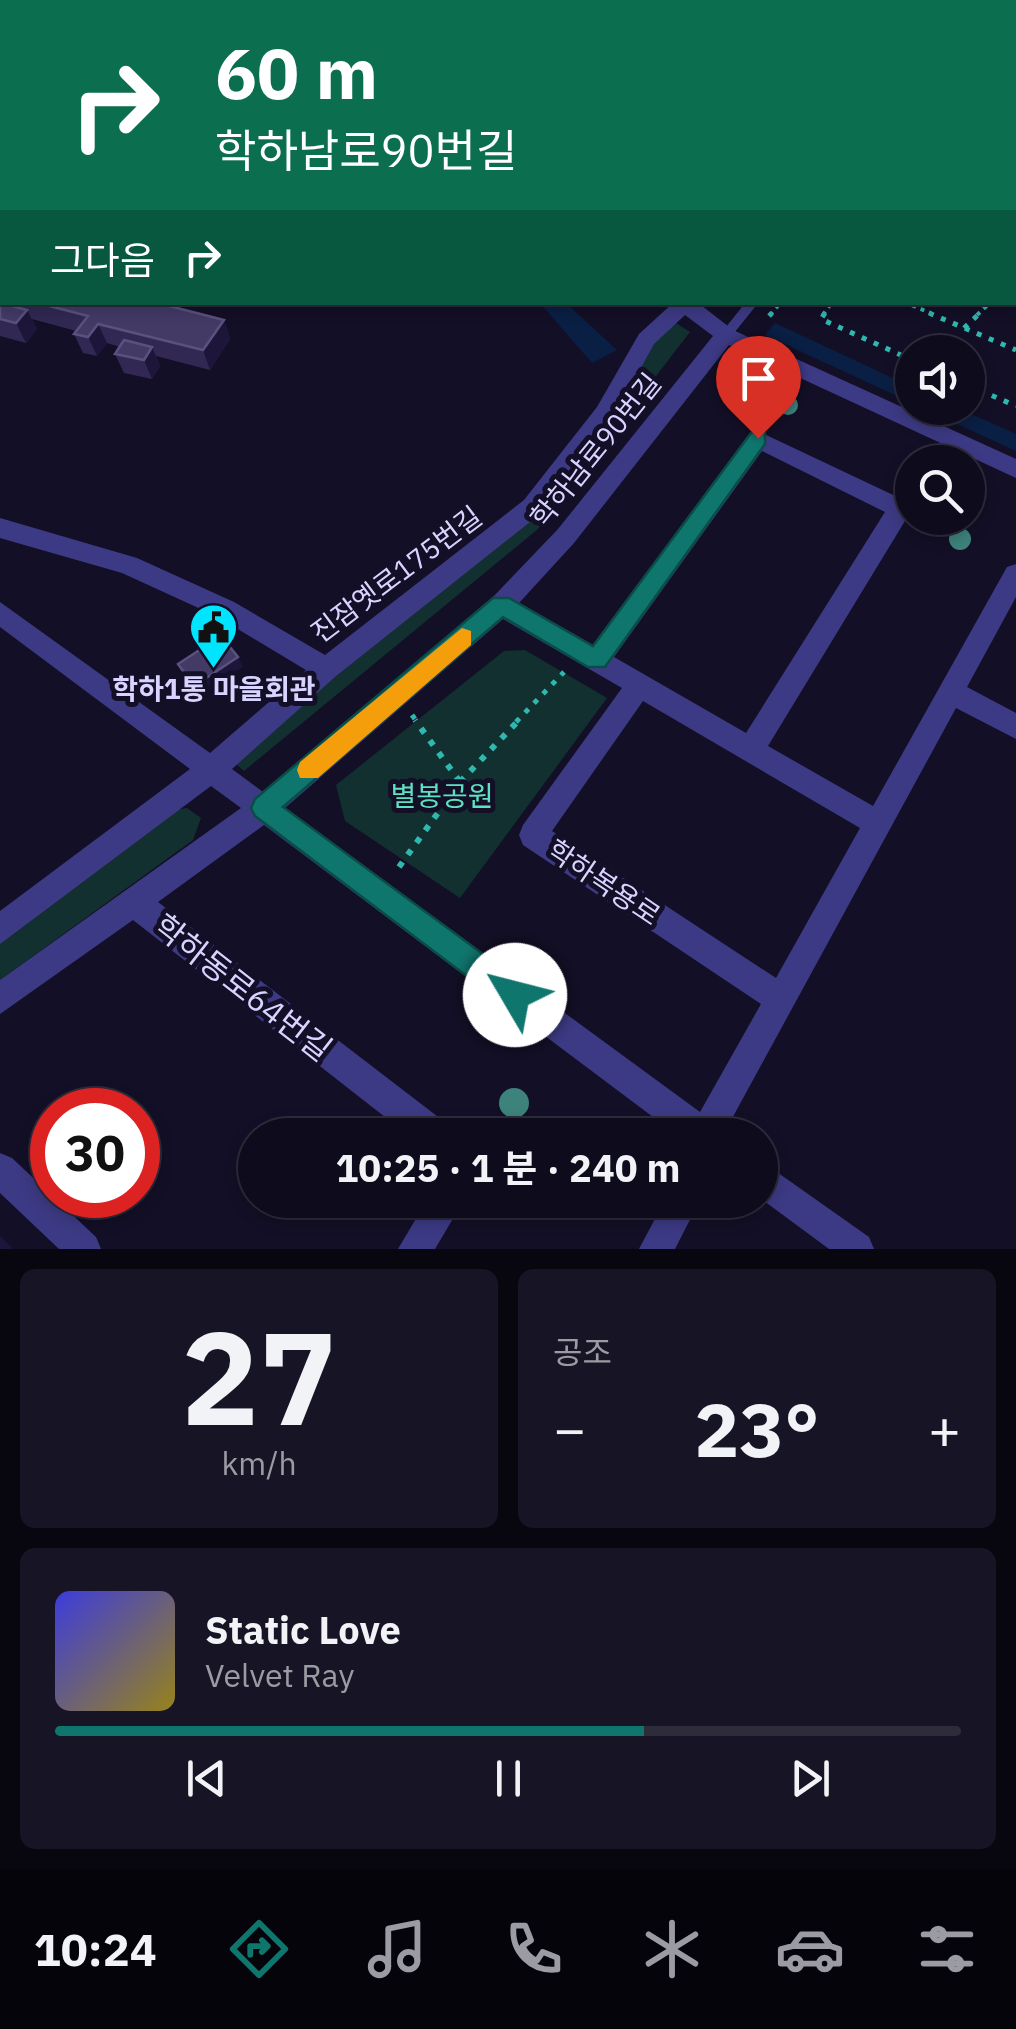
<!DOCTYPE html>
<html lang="ko">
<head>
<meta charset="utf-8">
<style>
	:root { --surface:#0e0b1c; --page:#171425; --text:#f1f3f6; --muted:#9b9ba3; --line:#2e2b3b; --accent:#0f766e }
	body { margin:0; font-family:"IBM Plex Sans","Noto Sans KR",sans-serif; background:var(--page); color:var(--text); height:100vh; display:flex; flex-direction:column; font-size:38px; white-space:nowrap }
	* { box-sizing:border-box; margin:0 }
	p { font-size:32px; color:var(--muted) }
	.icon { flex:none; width:55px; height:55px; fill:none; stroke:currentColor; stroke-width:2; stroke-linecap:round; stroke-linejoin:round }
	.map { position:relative; height:1249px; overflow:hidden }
	.panel { display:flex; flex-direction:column; gap:20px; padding:20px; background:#08060f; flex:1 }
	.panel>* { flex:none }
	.banner { position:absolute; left:0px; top:0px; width:1018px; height:305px; box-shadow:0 5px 15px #0003,0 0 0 2px var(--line); background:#0b6e4f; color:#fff; overflow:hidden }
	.tools { position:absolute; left:895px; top:335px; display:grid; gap:20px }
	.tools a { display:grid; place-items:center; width:90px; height:90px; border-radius:50%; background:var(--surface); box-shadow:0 5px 15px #0003,0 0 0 2px var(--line); font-size:50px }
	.speed { position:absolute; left:30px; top:1088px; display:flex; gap:20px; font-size:50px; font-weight:700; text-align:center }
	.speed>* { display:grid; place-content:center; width:130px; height:130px; border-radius:50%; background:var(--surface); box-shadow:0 5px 15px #0003,0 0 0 2px var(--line); line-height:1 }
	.speed .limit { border:15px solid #d22; background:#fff; color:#111 }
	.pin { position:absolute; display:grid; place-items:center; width:85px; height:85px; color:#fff; margin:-102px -42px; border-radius:50% 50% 50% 0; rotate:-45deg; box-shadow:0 0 10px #0007 }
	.pin .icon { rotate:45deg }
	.me { position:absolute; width:110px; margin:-55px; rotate:307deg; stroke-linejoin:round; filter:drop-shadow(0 0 8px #0008) }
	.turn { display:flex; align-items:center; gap:35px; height:210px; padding:0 50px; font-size:45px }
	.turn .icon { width:130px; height:130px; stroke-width:2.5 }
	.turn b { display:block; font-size:70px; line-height:85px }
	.then { display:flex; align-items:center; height:95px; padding:0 50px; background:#0003; gap:20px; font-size:38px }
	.big { font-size:75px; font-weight:700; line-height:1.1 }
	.panel .tile { flex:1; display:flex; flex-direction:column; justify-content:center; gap:15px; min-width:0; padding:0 35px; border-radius:15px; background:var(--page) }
	.panel .dial { align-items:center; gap:0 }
	.dial b { font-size:130px; line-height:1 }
	.song { display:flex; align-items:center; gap:30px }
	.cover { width:120px; height:120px; border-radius:15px; background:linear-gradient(135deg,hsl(240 70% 55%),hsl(50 70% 35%)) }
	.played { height:10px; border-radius:5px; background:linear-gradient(90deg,var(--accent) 65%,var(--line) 65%) }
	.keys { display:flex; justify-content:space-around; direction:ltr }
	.heat { display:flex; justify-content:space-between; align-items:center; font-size:55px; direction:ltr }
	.panel .tiles { flex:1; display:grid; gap:20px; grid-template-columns:1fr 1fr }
	.tile:last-child { grid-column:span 2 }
	.trip { position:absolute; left:238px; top:1118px; width:540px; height:100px; border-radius:50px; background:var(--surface); box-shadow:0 5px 15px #0003,0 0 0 2px var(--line); font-weight:700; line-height:100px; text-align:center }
	.tab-bar { display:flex; height:160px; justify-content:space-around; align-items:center; background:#06040b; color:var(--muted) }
	.tab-bar .icon { width:70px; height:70px }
	.tab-bar .active { color:var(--accent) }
	.tab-bar b { font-size:45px; color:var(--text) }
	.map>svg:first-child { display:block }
	.green { fill:#12302f }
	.water { fill:#0a1f44 }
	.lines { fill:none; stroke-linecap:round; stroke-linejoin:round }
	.path-far2 { stroke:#2fb8b0; stroke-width:4; stroke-dasharray:4 5; stroke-linecap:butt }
	.path-far1 { stroke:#2fb8b0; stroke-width:5; stroke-dasharray:5 8; stroke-linecap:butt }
	.path { stroke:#2fb8b0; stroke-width:6; stroke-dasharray:6 9; stroke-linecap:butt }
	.service { fill:#3d3a85; fill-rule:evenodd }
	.minor { fill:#3d3a85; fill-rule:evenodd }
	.tree { fill:#3d827b }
	.wall { fill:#312854 }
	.shaded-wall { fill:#1d163a }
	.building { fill:#433a66; stroke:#5a527e; stroke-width:2.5 }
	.route { fill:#0f766e; stroke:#0a4d48; stroke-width:2.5 }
	.slow { fill:#f59e0b }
	.labels { text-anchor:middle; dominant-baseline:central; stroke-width:10; stroke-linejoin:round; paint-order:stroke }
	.street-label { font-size:28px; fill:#d9d4ff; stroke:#130f26 }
	.poi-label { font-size:28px; font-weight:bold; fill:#d9d4ff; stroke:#130f26 }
	.park-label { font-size:28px; fill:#5fe0c0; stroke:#130f26 }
	.near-street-label { font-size:32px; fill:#d9d4ff; stroke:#130f26 }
</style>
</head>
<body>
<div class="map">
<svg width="1016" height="1249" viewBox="0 0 1016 1249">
	<rect width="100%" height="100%" fill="#130f26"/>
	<g class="green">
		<polygon points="676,323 690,332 538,529 244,771 235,763 320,689 541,512 664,326"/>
		<polygon points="525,650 607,698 460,898 345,821 336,785 504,651"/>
		<polygon points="187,808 201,818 193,840 0,980 0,941 175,810"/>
	</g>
	<g class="water">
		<polygon points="540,303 566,303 617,350 592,363"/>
		<polygon points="775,323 912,387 912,403 765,335"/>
		<polygon points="922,408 958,408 1016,434 1016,451"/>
	</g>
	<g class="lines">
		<g class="path-far2">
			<polyline points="904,302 935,315"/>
			<polyline points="770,315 781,302"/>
			<polyline points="823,315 832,302"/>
			<polyline points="977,315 991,302"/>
		</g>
		<g class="path-far1">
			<polyline points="825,313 821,319 912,360"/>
			<polyline points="929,313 1016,350"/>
			<polyline points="769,316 772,313"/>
			<polyline points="964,328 980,313"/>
			<polyline points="968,385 1016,406"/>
			<polyline points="412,715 417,722"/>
			<polyline points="516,722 564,672"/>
		</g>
		<g class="path">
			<polyline points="460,782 519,720"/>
			<polyline points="399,867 460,782 415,720"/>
		</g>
		<polygon class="service" points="746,302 759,302 730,338 722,338 722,332"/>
		<g class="minor">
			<rect x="1015" y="29" width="1" height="10"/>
			<path d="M 674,302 L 697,302 L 733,330 L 1016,459 L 1016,478 L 729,345 L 574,543 L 519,603 L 593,645 L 750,433 L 758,431 L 908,502 L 912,509 L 908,516 L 768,746 L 873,806 L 1007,567 L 1016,564 L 1016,597 L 967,687 L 1016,713 L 1016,739 L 956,708 L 723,1135 L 677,1135 L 264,825 L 158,902 L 446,1123 L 450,1135 L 408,1135 L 133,920 L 0,1014 L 0,980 L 241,808 L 211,786 L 0,944 L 0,911 L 190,769 L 0,627 L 0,602 L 210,753 L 306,670 L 216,616 L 122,573 L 0,538 L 0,518 L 137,558 L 234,602 L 325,655 L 524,500 L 597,407 L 639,334 ZM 685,315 L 713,336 L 558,529 L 492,598 L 263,792 L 232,769 L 335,677 L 540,514 L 613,419 L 654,344 ZM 762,451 L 885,512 L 746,733 L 614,657 ZM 503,619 L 622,688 L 523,825 L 519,835 L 523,845 L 761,1004 L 700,1112 L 285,808 ZM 643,701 L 860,828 L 776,978 L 552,831 Z"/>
			<polygon points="0,1153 12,1158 96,1237 101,1249 59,1249 0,1193"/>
			<polygon points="760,1160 869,1237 874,1249 829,1249 760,1198"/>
			<polygon points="427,1200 464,1200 435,1249 398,1249"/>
			<polygon points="665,1200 700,1200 675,1249 639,1249"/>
		</g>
	</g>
	<g class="tree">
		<circle cx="788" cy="405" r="10"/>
		<circle cx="960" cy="539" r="11"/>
		<circle cx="514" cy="1103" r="15"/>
	</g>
	<polygon class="wall" points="2,284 2,302 154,302 224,320 230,339 210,370 156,356 160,366 152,379 124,373 115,354 120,347 107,343 97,356 83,353 74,334 76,331 32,319 37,329 26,343 0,336 0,286"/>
	<g class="shaded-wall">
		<polygon points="27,310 37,329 26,343 16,323"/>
		<polygon points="224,320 230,339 210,370 203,350"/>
		<polygon points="98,324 107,343 97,356 88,337"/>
		<polygon points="152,347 160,366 152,379 144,360"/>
		<polygon points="238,657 243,667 200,696 194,686"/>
		<polygon points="0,1236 13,1249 0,1249"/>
	</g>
	<g class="building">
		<polygon points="34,302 154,302 224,320 203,350 98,324 88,337 74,334 88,316"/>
		<polygon points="0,303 27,310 16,323 0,319"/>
		<polygon points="124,340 152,347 144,360 115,354"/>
		<polygon points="221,636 238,657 194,686 178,664"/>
	</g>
	<polygon class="route" points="758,431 765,433 765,444 605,667 588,667 503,617 283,807 525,985 529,995 525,1005 515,1009 505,1005 255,816 251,808 255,799 493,598 509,598 593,646 751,433"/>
	<polygon class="slow" points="462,628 471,631 471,645 318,778 300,778 297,770 300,762"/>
	<defs>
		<symbol id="civic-pin" viewBox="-11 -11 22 30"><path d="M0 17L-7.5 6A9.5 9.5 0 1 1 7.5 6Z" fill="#00e5ff" stroke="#130f26"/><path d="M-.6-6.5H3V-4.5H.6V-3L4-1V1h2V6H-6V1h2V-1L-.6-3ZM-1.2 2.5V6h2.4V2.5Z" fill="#111"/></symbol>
	</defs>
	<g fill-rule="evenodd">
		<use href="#civic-pin" x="186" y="600" width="55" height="75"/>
	</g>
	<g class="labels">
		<g class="street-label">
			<text transform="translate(595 450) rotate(-51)">학하남로90번길</text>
			<text transform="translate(396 574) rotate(-37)">진잠옛로175번길</text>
			<text transform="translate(604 882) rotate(34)">학하복용로</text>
		</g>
		<g class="poi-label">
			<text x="214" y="688">학하1통 마을회관</text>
		</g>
		<g class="park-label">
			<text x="442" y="795">별봉공원</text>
		</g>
		<g class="near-street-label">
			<text transform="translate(243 987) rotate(38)">학하동로64번길</text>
		</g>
	</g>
</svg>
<div class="tools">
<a><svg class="icon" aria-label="sound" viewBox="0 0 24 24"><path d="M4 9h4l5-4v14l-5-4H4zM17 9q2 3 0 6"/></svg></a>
<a><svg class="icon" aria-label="search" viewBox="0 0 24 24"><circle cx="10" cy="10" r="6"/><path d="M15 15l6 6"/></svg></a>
</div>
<div class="speed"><div class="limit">30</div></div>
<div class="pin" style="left:758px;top:438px;background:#d93025"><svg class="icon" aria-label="arrive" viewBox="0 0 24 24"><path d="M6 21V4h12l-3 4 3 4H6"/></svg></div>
<svg class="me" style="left:515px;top:995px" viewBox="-20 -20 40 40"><circle r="19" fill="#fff"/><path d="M0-13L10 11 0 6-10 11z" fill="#0f766e"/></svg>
<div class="trip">10:25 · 1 분 · 240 m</div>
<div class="banner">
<div class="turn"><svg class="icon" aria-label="right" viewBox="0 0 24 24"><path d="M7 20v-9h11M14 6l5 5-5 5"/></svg><div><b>60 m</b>학하남로90번길</div></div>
<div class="then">그다음<svg class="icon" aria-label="right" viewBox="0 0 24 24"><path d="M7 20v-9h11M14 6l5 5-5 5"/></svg></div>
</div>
</div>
<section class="panel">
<div class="tiles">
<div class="tile dial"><b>27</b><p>km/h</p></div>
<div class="tile"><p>공조</p>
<div class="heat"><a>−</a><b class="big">23°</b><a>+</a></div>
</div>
<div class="tile">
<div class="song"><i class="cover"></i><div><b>Static Love</b><p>Velvet Ray</p></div></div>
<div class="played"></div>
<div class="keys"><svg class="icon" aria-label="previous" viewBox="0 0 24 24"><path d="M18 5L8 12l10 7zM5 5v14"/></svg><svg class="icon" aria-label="pause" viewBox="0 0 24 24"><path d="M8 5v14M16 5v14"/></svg><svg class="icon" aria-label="next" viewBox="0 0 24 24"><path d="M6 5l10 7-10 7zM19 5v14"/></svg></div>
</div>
</div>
</section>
<nav class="tab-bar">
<b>10:24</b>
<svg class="icon active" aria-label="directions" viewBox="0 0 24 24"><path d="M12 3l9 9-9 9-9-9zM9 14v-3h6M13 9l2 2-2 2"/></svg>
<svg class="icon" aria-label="music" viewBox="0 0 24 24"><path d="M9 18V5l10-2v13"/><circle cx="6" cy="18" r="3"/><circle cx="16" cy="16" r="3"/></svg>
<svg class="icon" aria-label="phone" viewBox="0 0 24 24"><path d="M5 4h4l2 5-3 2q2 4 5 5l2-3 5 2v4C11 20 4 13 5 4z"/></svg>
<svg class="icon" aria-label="climate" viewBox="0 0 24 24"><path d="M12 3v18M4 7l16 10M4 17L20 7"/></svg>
<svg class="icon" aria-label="car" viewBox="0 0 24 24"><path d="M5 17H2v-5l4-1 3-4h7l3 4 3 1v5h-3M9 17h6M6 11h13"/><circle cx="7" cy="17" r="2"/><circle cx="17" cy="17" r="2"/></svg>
<svg class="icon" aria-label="filters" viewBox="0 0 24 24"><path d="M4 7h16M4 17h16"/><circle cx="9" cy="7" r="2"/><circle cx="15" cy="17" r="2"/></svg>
</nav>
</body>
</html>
